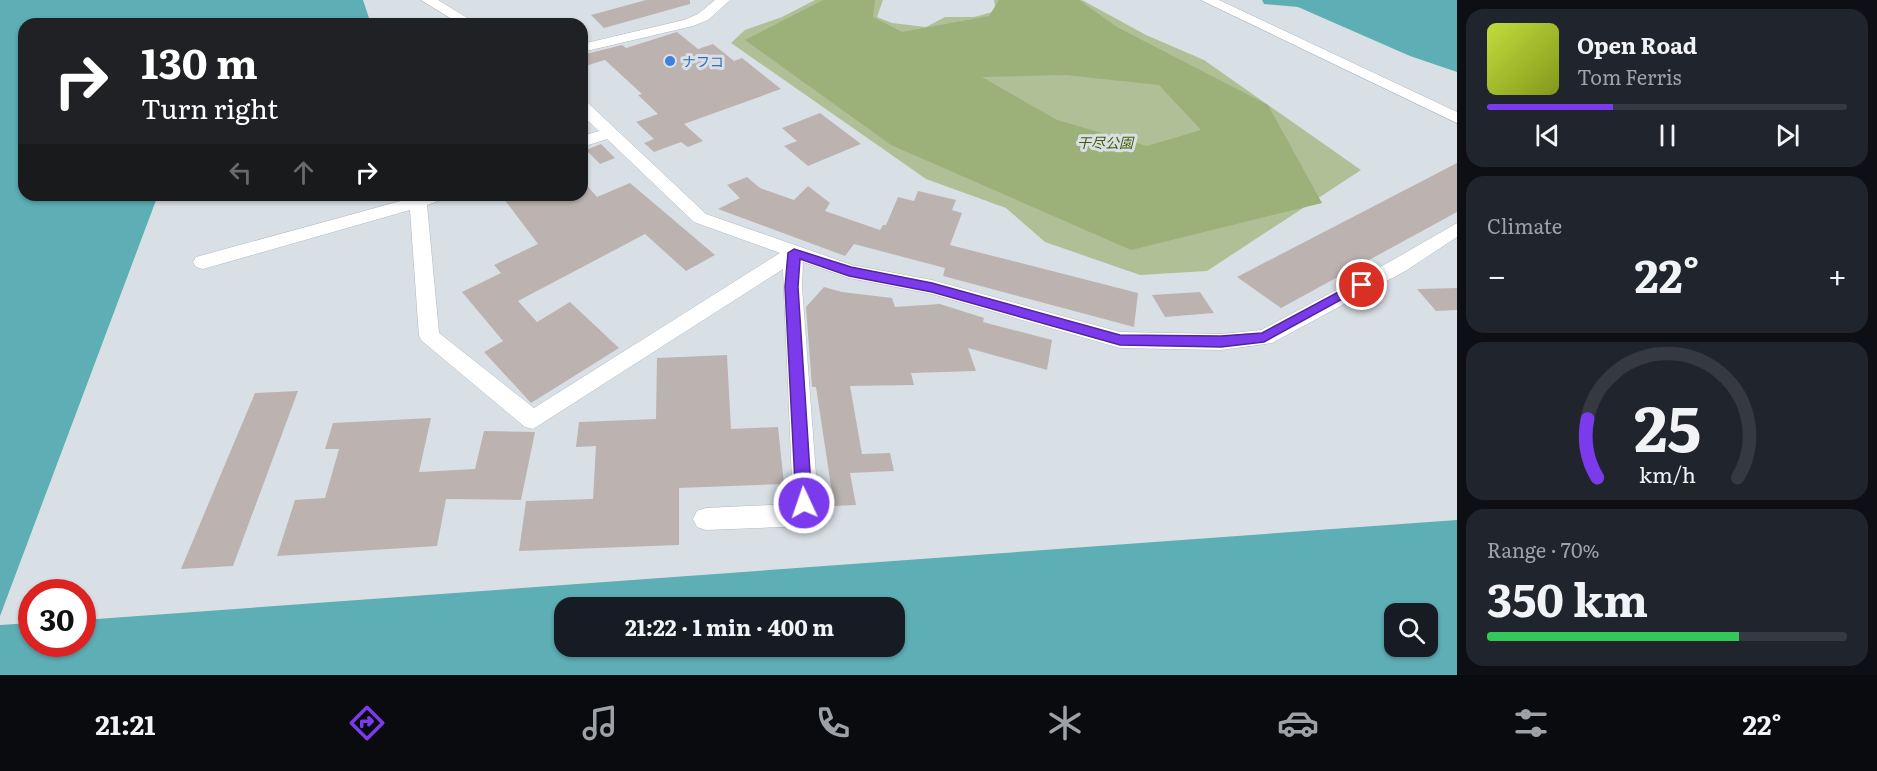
<!DOCTYPE html>
<html lang="en">
<head>
<meta charset="utf-8">
<style>
	:root { --surface:#171b24; --page:#20242c; --text:#f1f3f6; --muted:#9ea1a6; --line:#363941; --accent:#7c3aed }
	body { margin:0; font-family:Literata,"Noto Sans JP",serif; background:var(--page); color:var(--text); height:100vh; display:flex; flex-direction:column; font-size:22px; white-space:nowrap }
	* { box-sizing:border-box; margin:0 }
	p { font-size:20px; color:var(--muted) }
	.icon { flex:none; width:33px; height:33px; fill:none; stroke:currentColor; stroke-width:2; stroke-linecap:round; stroke-linejoin:round }
	.map { position:relative; flex:1; overflow:hidden }
	.panel { display:flex; flex-direction:column; gap:9px; padding:9px; background:#0d0f14; width:420px }
	.panel>* { flex:none }
	.top-card { position:absolute; left:18px; top:18px; width:570px; height:183px; border-radius:18px; box-shadow:0 2px 4px #0004; background:#202124; color:#fff; overflow:hidden }
	.buttons { position:absolute; left:1384px; top:603px; display:grid; gap:12px }
	.buttons a { display:grid; place-items:center; width:54px; height:54px; border-radius:12px; background:var(--surface); box-shadow:0 2px 4px #0004; font-size:30px }
	.speed { position:absolute; left:18px; top:579px; display:flex; gap:12px; font-size:30px; font-weight:700; text-align:center }
	.speed>* { display:grid; place-content:center; width:78px; height:78px; border-radius:50%; background:var(--surface); box-shadow:0 2px 4px #0004; line-height:1 }
	.speed .limit { border:9px solid #d22; background:#fff; color:#111 }
	.pin { position:absolute; display:grid; place-items:center; width:51px; height:51px; color:#fff; margin:-26px; border:3px solid #fff; border-radius:50%; box-shadow:0 2px 6px #0007 }
	.me { position:absolute; width:66px; margin:-33px; rotate:357deg; stroke-linejoin:round; filter:drop-shadow(0 0 4px #0008) }
	.turn { display:flex; align-items:center; gap:21px; height:126px; padding:0 24px; font-size:27px }
	.turn .icon { width:78px; height:78px; stroke-width:2.5 }
	.turn b { display:block; font-size:42px; line-height:51px }
	.lanes { display:flex; align-items:center; height:57px; padding:0 24px; background:#0003; justify-content:center; gap:30px; direction:ltr }
	.lanes .off { opacity:.35 }
	.big { font-size:45px; font-weight:700; line-height:1.1 }
	.panel .tile { flex:1; display:flex; flex-direction:column; justify-content:center; gap:9px; min-width:0; padding:0 21px; border-radius:18px; background:var(--page) }
	.panel .dial { align-items:center; gap:0 }
	.dial svg { height:156px; overflow:visible; fill:none; stroke:var(--line); stroke-width:7; stroke-linecap:round; text-anchor:middle }
	.dial text { fill:var(--text); stroke:none }
	.song { display:flex; align-items:center; gap:18px }
	.cover { width:72px; height:72px; border-radius:9px; background:linear-gradient(135deg,hsl(70 70% 55%),hsl(70 70% 35%)) }
	.played { height:6px; border-radius:3px; background:linear-gradient(90deg,var(--accent) 35%,var(--line) 35%) }
	.keys { display:flex; justify-content:space-around; direction:ltr }
	.heat { display:flex; justify-content:space-between; align-items:center; font-size:33px; direction:ltr }
	.charge { height:9px; border-radius:4px; background:linear-gradient(90deg,#34c759 70%,var(--line) 0) }
	.trip { position:absolute; left:554px; top:597px; width:351px; height:60px; border-radius:18px; background:var(--surface); box-shadow:0 2px 4px #0004; font-weight:700; line-height:60px; text-align:center }
	.tabs { display:flex; height:96px; justify-content:space-around; align-items:center; background:#090b0e; color:var(--muted) }
	.tabs .icon { width:42px; height:42px }
	.tabs .on { color:var(--accent) }
	.tabs b { font-size:27px; color:var(--text) }
	main { display:flex; flex:1; min-height:0 }
	.map>svg:first-child { display:block }
	.green { fill:#b0c096 }
	.forest { fill:#9cb079; fill-rule:evenodd }
	.water { fill:#5eaeb5; fill-rule:evenodd }
	.building { fill:#bcb3b1 }
	.lines { fill:none; stroke-linecap:round; stroke-linejoin:round }
	.minor-casing { stroke:#b1b8bd; stroke-width:1 }
	.minor { fill:#fff; fill-rule:evenodd }
	.route { fill:#7c3aed; stroke:#51269a; stroke-width:1.5 }
	.shop-dot { fill:#3f7fe0; stroke:#d9e0e5; stroke-width:2 }
	.labels { text-anchor:middle; dominant-baseline:central; stroke-width:6; stroke-linejoin:round; paint-order:stroke }
	.far-shop-label { font-size:14px; fill:#366cbe; stroke:#d9e0e5; text-anchor:start }
	.far-park-label { font-size:14px; font-style:italic; fill:#465c03; stroke:#d9e0e5 }
</style>
</head>
<body>
<main>
<div class="map">
<svg width="1457" height="675" viewBox="0 0 1457 675">
	<rect width="100%" height="100%" fill="#d9e0e5"/>
	<polygon class="green" points="815,0 883,0 877,17 892,23 926,27 945,17 974,17 996,11 994,0 1082,0 1146,35 1204,60 1361,170 1207,271 1140,275 1045,242 1006,208 926,179 731,43 745,30 782,17"/>
	<path class="forest" d="M 823,0 L 875,0 L 873,17 L 902,32 L 989,16 L 999,0 L 1079,0 L 1117,27 L 1268,105 L 1322,203 L 1131,250 L 891,145 L 745,40 ZM 1065,75 L 1159,85 L 1201,130 L 1147,146 L 1057,120 L 982,77 Z"/>
	<g class="water">
		<polygon points="0,0 363,0 371,24 24,24 24,195 158,195 0,616"/>
		<polygon points="1262,0 1457,0 1457,72 1410,56 1298,7 1264,4"/>
		<path d="M 1457,520 L 1457,675 L 0,675 L 0,625 L 31,623 L 32,644 L 82,644 L 83,620 ZM 564,608 L 894,608 L 894,646 L 564,646 ZM 1395,614 L 1428,614 L 1428,646 L 1395,646 Z"/>
	</g>
	<g class="building">
		<polygon points="646,0 690,0 690,4 604,28 591,15"/>
		<polygon points="677,32 698,49 713,44 734,61 742,58 781,89 684,124 703,141 688,147 681,142 654,152 644,143 654,139 636,122 658,114 638,95 642,94 605,60 582,67 582,55 622,45 626,48"/>
		<polygon points="820,113 861,144 808,166 784,146 797,141 782,128"/>
		<polygon points="601,144 615,158 600,164 586,150"/>
		<polygon points="1457,163 1457,212 1281,308 1237,277"/>
		<polygon points="747,177 760,188 794,200 808,186 830,203 825,211 880,230 883,225 886,225 898,197 914,201 918,191 956,200 952,210 962,213 950,245 1138,293 1134,327 943,276 945,268 854,244 845,256 718,209 740,198 727,185"/>
		<polygon points="582,180 597,197 630,183 715,255 686,271 645,234 518,301 537,322 570,302 619,348 531,403 484,352 503,341 462,292 501,273 494,265 538,244 501,195 582,195"/>
		<polygon points="824,287 842,292 892,298 895,307 940,304 984,318 983,322 1052,340 1047,370 968,348 976,371 911,373 914,385 850,386 862,454 890,453 894,471 850,473 856,505 834,506 816,387 812,387 806,307"/>
		<polygon points="1457,288 1457,310 1436,311 1417,289"/>
		<polygon points="1200,292 1214,313 1165,317 1152,295"/>
		<polygon points="727,355 731,429 778,427 784,484 679,488 679,545 519,551 526,501 593,499 596,446 576,447 579,422 656,419 657,358"/>
		<polygon points="298,391 233,566 181,569 255,393"/>
		<polygon points="431,418 419,472 475,469 484,431 535,432 521,500 446,499 437,546 277,556 295,500 325,498 339,449 325,449 333,423"/>
	</g>
	<g class="lines">
		<defs>
			<g id="minor">
				<polygon points="421,0 438,0 477,24 460,24"/>
				<polygon points="715,0 730,0 708,20 693,26 582,52 582,44 684,20 698,14"/>
				<polygon points="1201,0 1219,0 1457,112 1457,123"/>
				<polygon points="582,101 588,103 706,214 852,265 932,280 1120,332 1221,334 1261,330 1393,260 1457,223 1457,237 1407,270 1272,343 1221,350 1120,348 932,294 849,278 803,262 802,287 819,515 815,523 806,526 706,530 697,527 693,519 697,511 706,508 793,504 783,269 533,429 525,427 422,341 419,336 410,210 203,269 196,267 193,262 196,257 408,199 407,195 446,195 443,199 427,205 439,333 534,408 780,253 694,222 607,139 582,147 582,136 599,131 582,115"/>
			</g>
		</defs>
		<use href="#minor" class="minor-casing"/>
		<use href="#minor" class="minor"/>
	</g>
	<polygon class="route" points="794,249 851,267 932,283 1120,335 1221,336 1262,333 1357,282 1367,282 1368,285 1264,342 1221,347 1120,345 932,292 849,276 800,259 798,287 812,503 810,508 804,510 798,508 796,503 785,287 788,253"/>
	<circle class="shop-dot" cx="670" cy="61" r="6"/>
	<g class="labels">
		<g class="far-shop-label">
			<text x="682" y="61">ナフコ</text>
		</g>
		<g class="far-park-label">
			<text x="1105" y="142">干尽公園</text>
		</g>
	</g>
</svg>
<div class="buttons">
<a><svg class="icon" aria-label="search" viewBox="0 0 24 24"><circle cx="10" cy="10" r="6"/><path d="M15 15l6 6"/></svg></a>
</div>
<div class="speed"><div class="limit">30</div></div>
<div class="pin" style="left:1362px;top:285px;background:#d93025"><svg class="icon" aria-label="arrive" viewBox="0 0 24 24"><path d="M6 21V4h12l-3 4 3 4H6"/></svg></div>
<svg class="me" style="left:804px;top:503px" viewBox="-20 -20 40 40"><circle r="17" fill="#7c3aed" stroke="#fff" stroke-width="3"/><path d="M0-11L8 9 0 5-8 9z" fill="#fff"/></svg>
<div class="trip">21:22 · 1 min · 400 m</div>
<div class="top-card">
<div class="turn"><svg class="icon" aria-label="right" viewBox="0 0 24 24"><path d="M7 20v-9h11M14 6l5 5-5 5"/></svg><div><b>130 m</b>Turn right</div></div>
<div class="lanes"><svg class="icon off" aria-label="left" viewBox="0 0 24 24"><path d="M17 20v-9H6M10 6l-5 5 5 5"/></svg><svg class="icon off" aria-label="ahead" viewBox="0 0 24 24"><path d="M12 20V5M6 11l6-6 6 6"/></svg><svg class="icon" aria-label="right" viewBox="0 0 24 24"><path d="M7 20v-9h11M14 6l5 5-5 5"/></svg></div>
</div>
</div>
<section class="panel">
<div class="tile">
<div class="song"><i class="cover"></i><div><b>Open Road</b><p>Tom Ferris</p></div></div>
<div class="played"></div>
<div class="keys"><svg class="icon" aria-label="previous" viewBox="0 0 24 24"><path d="M18 5L8 12l10 7zM5 5v14"/></svg><svg class="icon" aria-label="pause" viewBox="0 0 24 24"><path d="M8 5v14M16 5v14"/></svg><svg class="icon" aria-label="next" viewBox="0 0 24 24"><path d="M6 5l10 7-10 7zM19 5v14"/></svg></div>
</div>
<div class="tile"><p>Climate</p>
<div class="heat"><a>−</a><b class="big">22°</b><a>+</a></div>
</div>
<div class="tile dial"><svg viewBox="0 0 100 80">
<path d="M14 69A42 42 0 1 1 86 69"/>
<path d="M14 69A42 42 0 0 1 9 39" stroke="#7c3aed"/>
<text x="50" y="56" font-size="32" font-weight="700">25</text>
<text x="50" y="72" font-size="11">km/h</text>
</svg></div>
<div class="tile"><p>Range · 70%</p><b class="big">350 km</b><div class="charge"></div></div>
</section>
</main>
<nav class="tabs">
<b>21:21</b>
<svg class="icon on" aria-label="directions" viewBox="0 0 24 24"><path d="M12 3l9 9-9 9-9-9zM9 14v-3h6M13 9l2 2-2 2"/></svg>
<svg class="icon" aria-label="music" viewBox="0 0 24 24"><path d="M9 18V5l10-2v13"/><circle cx="6" cy="18" r="3"/><circle cx="16" cy="16" r="3"/></svg>
<svg class="icon" aria-label="phone" viewBox="0 0 24 24"><path d="M5 4h4l2 5-3 2q2 4 5 5l2-3 5 2v4C11 20 4 13 5 4z"/></svg>
<svg class="icon" aria-label="climate" viewBox="0 0 24 24"><path d="M12 3v18M4 7l16 10M4 17L20 7"/></svg>
<svg class="icon" aria-label="car" viewBox="0 0 24 24"><path d="M5 17H2v-5l4-1 3-4h7l3 4 3 1v5h-3M9 17h6M6 11h13"/><circle cx="7" cy="17" r="2"/><circle cx="17" cy="17" r="2"/></svg>
<svg class="icon" aria-label="filters" viewBox="0 0 24 24"><path d="M4 7h16M4 17h16"/><circle cx="9" cy="7" r="2"/><circle cx="15" cy="17" r="2"/></svg>
<b>22°</b>
</nav>
</body>
</html>
